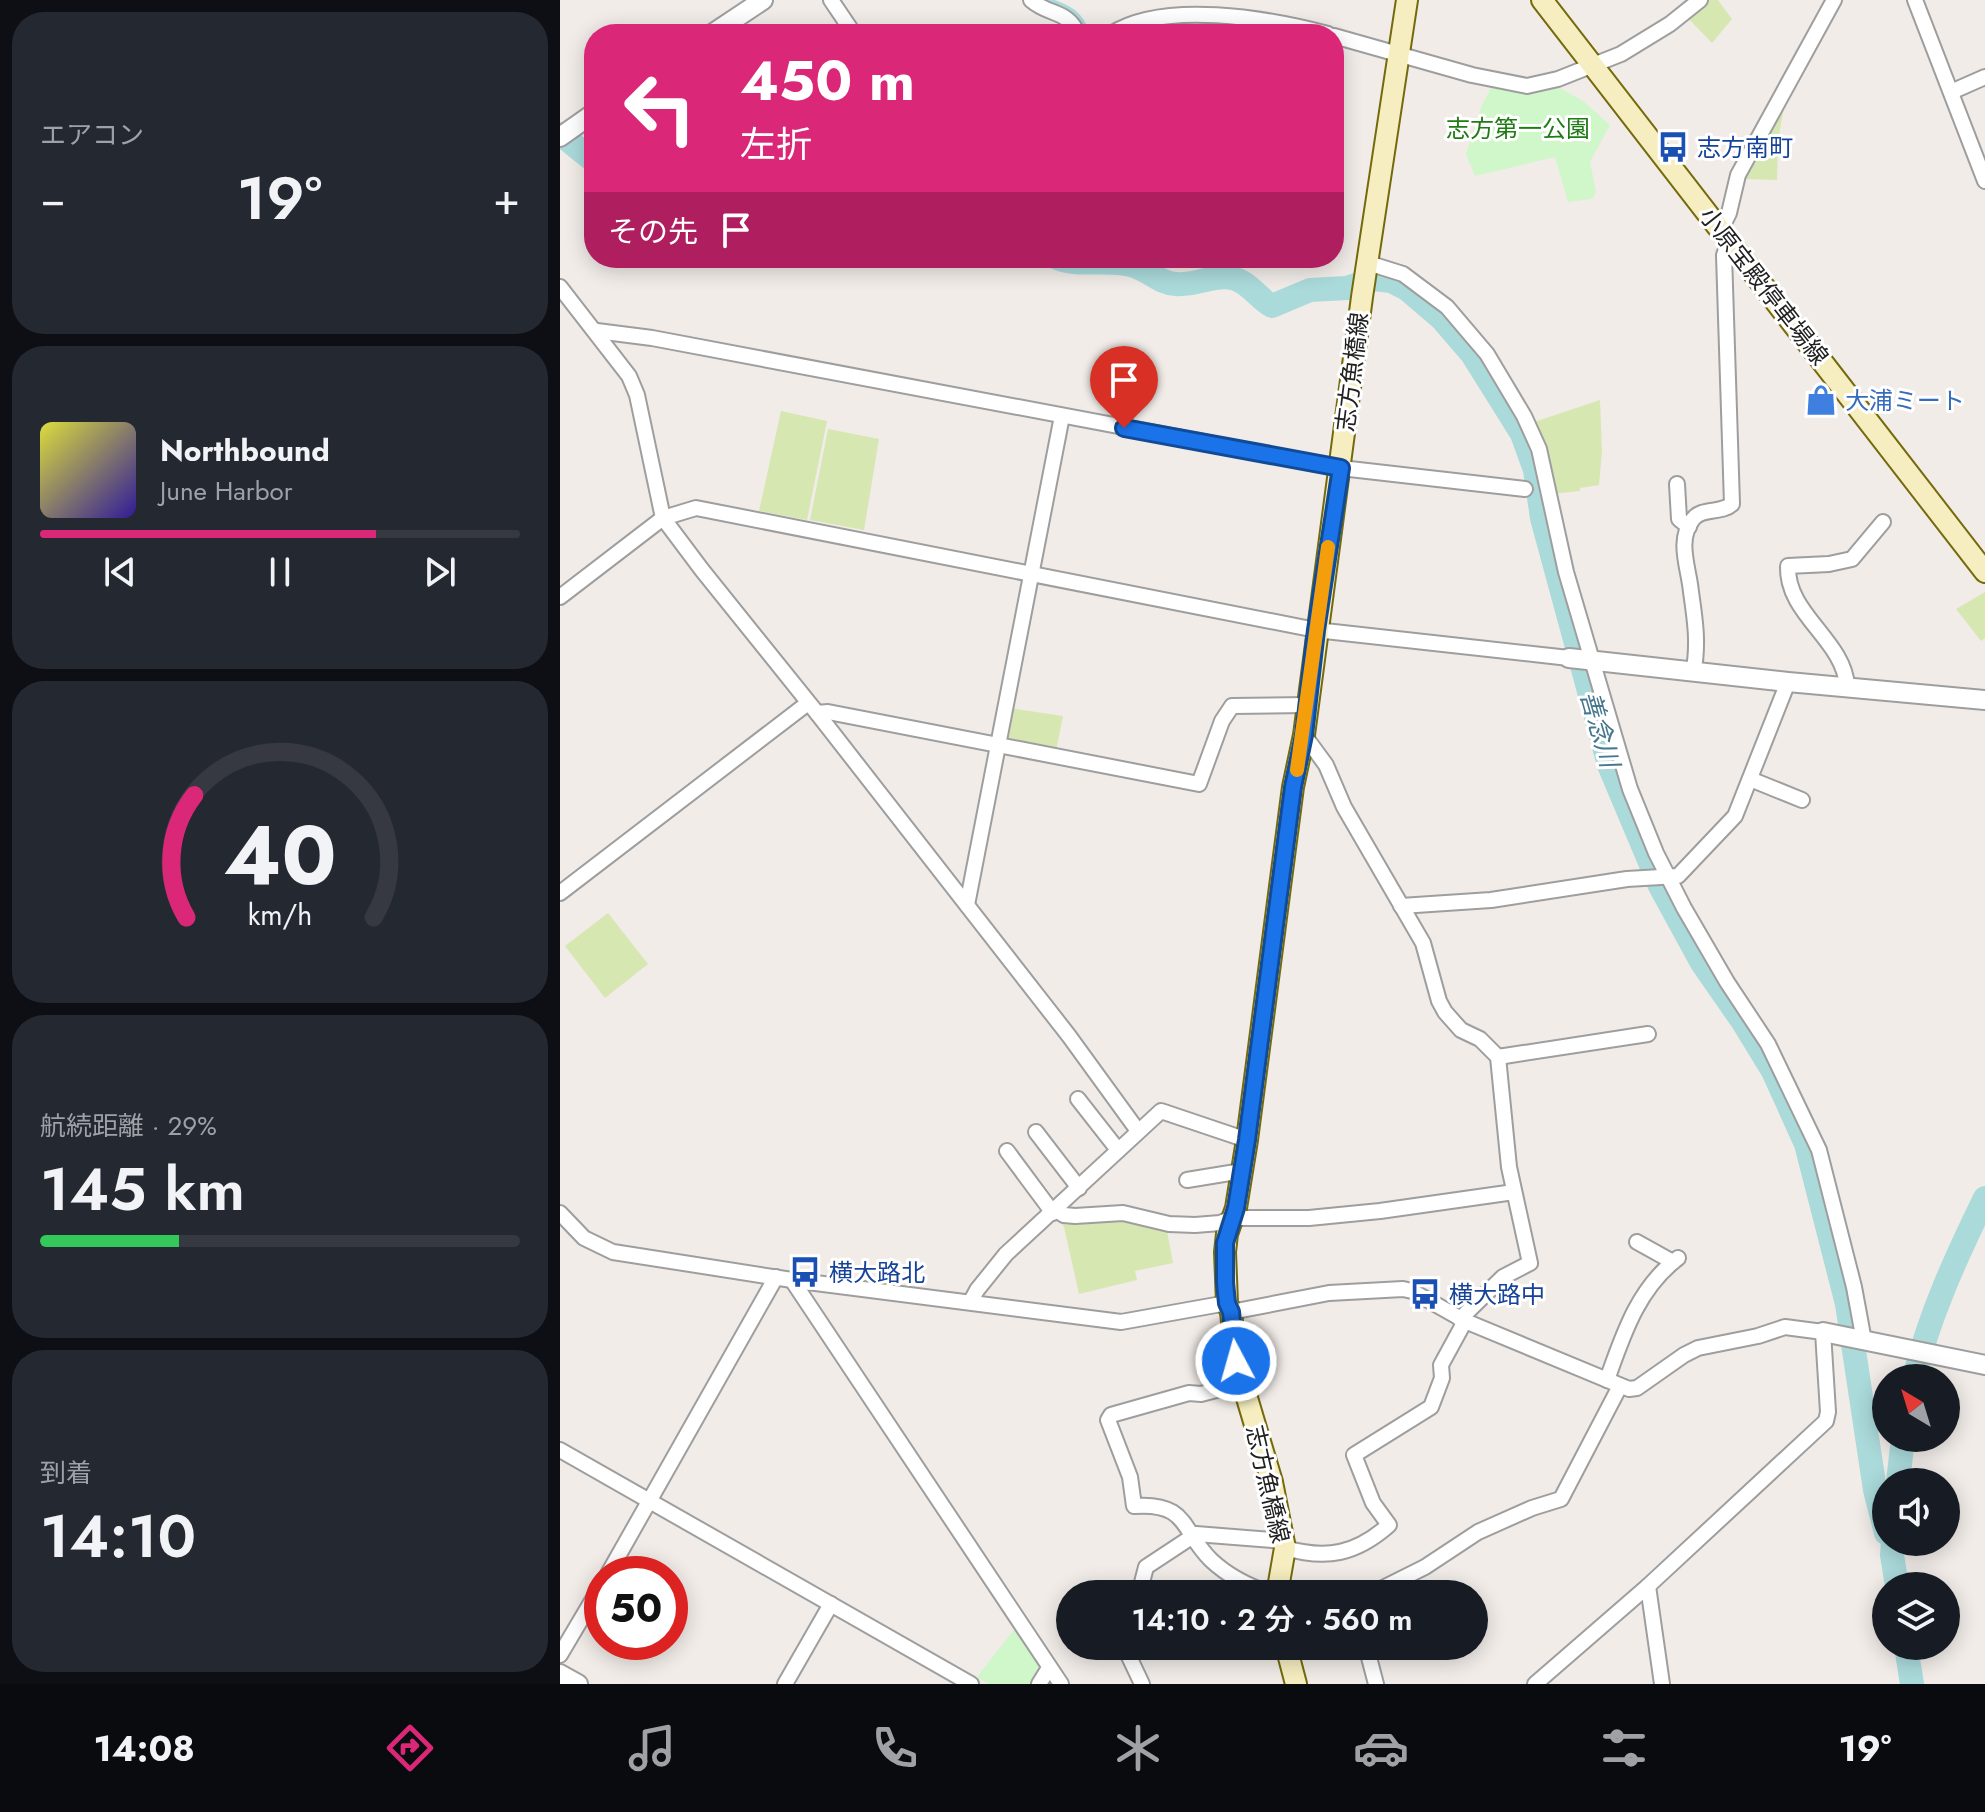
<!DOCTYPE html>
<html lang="ja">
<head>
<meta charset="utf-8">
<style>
	:root { --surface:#171b24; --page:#242831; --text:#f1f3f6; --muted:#9ea1a6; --line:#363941; --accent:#db2777 }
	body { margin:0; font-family:Jost,"Noto Sans JP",sans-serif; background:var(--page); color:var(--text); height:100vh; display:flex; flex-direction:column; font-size:30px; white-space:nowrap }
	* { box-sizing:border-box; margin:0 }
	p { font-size:26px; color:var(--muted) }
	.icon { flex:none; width:44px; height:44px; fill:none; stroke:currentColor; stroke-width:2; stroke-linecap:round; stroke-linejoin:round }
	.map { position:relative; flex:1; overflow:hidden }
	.panel { display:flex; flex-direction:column; gap:12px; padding:12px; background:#0d0f14; width:560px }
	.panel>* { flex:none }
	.hud { position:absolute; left:24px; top:24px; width:760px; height:244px; border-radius:32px; box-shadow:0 4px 20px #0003; background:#db2777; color:#fff; overflow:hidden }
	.needle { width:52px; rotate:322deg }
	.tools { position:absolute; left:1312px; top:1364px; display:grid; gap:16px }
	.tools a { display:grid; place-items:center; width:88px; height:88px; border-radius:50%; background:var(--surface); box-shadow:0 4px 20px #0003; font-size:40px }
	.speed { position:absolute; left:24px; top:1556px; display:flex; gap:16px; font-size:40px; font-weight:700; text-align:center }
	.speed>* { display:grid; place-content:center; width:104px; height:104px; border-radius:50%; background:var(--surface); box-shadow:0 4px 20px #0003; line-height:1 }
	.speed .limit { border:12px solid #d22; background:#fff; color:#111 }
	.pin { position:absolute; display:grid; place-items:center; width:68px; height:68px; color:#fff; margin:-82px -34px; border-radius:50% 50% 50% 0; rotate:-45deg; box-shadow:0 0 8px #0007 }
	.pin .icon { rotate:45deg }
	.me { position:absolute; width:88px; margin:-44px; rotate:354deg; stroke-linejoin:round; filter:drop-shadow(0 0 6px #0008) }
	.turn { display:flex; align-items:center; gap:28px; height:168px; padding:0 24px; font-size:36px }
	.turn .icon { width:104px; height:104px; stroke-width:2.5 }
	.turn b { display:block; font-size:56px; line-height:68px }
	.then { display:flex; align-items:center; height:76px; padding:0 24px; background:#0003; gap:16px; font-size:30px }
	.big { font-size:60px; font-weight:600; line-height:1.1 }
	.panel .widget { flex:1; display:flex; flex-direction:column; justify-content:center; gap:12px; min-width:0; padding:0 28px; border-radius:32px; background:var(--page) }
	.panel .dial { align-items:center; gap:0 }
	.dial svg { height:208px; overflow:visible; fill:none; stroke:var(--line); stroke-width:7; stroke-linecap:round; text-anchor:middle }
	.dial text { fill:var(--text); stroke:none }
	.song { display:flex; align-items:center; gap:24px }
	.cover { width:96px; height:96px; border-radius:12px; background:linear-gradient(135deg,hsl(60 70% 55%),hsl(250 70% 35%)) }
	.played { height:8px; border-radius:4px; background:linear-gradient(90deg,var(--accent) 70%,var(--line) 70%) }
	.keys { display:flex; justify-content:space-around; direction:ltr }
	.heat { display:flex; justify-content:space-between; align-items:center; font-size:44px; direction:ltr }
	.charge { height:12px; border-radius:6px; background:linear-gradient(90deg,#34c759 29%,var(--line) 0) }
	.trip { position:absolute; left:496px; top:1580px; width:432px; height:80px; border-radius:40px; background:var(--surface); box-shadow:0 4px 20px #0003; font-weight:600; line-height:80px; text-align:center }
	.tabs { display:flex; height:128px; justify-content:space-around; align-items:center; background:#090b0e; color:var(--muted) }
	.tabs .icon { width:56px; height:56px }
	.tabs .on { color:var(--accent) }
	.tabs b { font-size:36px; color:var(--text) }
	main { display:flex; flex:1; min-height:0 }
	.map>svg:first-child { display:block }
	.grass { fill:#d7e7b2 }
	.park { fill:#cff7c9 }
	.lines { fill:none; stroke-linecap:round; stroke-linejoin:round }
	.stream { stroke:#abdadb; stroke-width:4 }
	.river { stroke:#abdadb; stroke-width:24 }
	.minor-casing { stroke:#9e9e9e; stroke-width:18 }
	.tertiary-casing { stroke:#9e9e9e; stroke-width:22 }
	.secondary-casing { stroke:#746a0c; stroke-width:24 }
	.minor { stroke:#fff; stroke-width:14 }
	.tertiary { stroke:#fff; stroke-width:18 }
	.secondary { stroke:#f6eec0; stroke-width:20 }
	.route-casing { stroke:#114b97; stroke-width:20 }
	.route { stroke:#1a73e8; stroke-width:14 }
	.slow { stroke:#f59e0b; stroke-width:14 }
	.labels { text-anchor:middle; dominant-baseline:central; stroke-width:6; stroke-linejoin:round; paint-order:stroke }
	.park-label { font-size:24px; fill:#1f7b13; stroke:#fff }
	.transit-label { font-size:24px; fill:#164399; stroke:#fff; text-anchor:start }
	.street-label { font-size:24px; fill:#212121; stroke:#fff }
	.shop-label { font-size:24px; fill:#366cbe; stroke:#fff; text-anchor:start }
	.water-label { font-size:26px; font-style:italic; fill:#45778d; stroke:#fff }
</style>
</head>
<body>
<main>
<section class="panel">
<div class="widget"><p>エアコン</p>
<div class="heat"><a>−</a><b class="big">19°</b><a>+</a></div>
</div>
<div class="widget">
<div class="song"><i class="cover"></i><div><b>Northbound</b><p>June Harbor</p></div></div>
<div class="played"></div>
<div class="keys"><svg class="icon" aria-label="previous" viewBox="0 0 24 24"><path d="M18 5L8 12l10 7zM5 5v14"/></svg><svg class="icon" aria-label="pause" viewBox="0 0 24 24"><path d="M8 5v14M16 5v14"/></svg><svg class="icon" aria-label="next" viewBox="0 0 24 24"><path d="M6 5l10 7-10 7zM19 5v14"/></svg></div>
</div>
<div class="widget dial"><svg viewBox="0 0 100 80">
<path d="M14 69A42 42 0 1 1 86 69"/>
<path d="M14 69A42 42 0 0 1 17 22" stroke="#db2777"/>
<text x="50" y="56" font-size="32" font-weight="700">40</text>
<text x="50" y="72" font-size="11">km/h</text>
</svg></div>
<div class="widget"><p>航続距離 · 29%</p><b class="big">145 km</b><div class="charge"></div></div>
<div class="widget"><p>到着</p><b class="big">14:10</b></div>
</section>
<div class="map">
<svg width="1425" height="1684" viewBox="0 0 1425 1684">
	<rect width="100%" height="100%" fill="#f1ece8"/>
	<g class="grass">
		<polygon points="1146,0 1158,0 1172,19 1152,43 1126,16"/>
		<polygon points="1218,106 1224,107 1218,141 1217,180 1181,179"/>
		<polygon points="1040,400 1042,451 1039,485 1020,488 1020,491 991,494 971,423"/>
		<polygon points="221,411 267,421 247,520 199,511"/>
		<polygon points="268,429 319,439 304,530 250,520"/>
		<polygon points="1425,592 1425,638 1421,641 1396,609"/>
		<polygon points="450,708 503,716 496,751 447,742 443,736"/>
		<polygon points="48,913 88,964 45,998 5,946"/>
		<polygon points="540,1215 606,1226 613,1263 575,1271 577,1280 519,1294 504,1227 499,1219"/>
	</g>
	<g class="park">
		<polygon points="995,85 1023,101 1050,125 1030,162 1036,192 1032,199 1008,202 995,157 915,176 906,154 922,105 932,86 979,90"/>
		<polygon points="456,1627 480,1665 471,1684 429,1684 417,1677"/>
	</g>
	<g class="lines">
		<path class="stream" d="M 489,0 C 509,7 521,12 528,34"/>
		<g class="river">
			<polyline points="0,134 34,161"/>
			<path d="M 497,258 C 520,267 546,259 571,265 C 588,269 598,283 616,284 C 635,286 654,274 672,278 C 688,281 699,299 712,306 L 750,290 L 787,288 L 814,279 L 831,281 L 847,289 L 881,318 L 912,354 L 962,434 L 975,470 L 982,518 L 1049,765 L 1100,886 L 1142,963 L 1183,1022 L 1213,1071 L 1246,1144 L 1287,1304 L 1315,1490 L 1326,1533"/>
			<path d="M 1354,1378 C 1369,1316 1397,1255 1425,1198"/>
			<polyline points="1338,1482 1343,1438"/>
			<polyline points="1333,1542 1332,1555 1337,1586"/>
			<polyline points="1346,1646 1352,1684"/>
		</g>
		<defs>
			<g id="minor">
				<polyline points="271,0 294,34"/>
				<path d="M 471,0 C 489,16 507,9 518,34"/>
				<polyline points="1355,0 1425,181"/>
				<path d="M 551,34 C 604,0 707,18 768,34"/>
				<polyline points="774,36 912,75 967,86 998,79 1061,54 1110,24 1140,0"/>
				<polyline points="1391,92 1425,77"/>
				<polyline points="1161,229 1169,213 1178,175 1274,0"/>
				<polyline points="808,263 843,274 887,307 927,354 964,416 979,449 1006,572 1070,789 1096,853 1124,908 1167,982 1208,1044 1259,1150 1294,1287 1304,1341"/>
				<polyline points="0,287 69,376 77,395 103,518 142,570 257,713 509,1036 578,1131"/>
				<polyline points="37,331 92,338 781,468 965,489"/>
				<polyline points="1117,484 1119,519 1129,527"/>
				<polyline points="0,597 103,518 136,508 756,630 1009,658"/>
				<path d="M 1133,673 C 1139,646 1135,619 1131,592 C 1129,568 1116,541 1133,519 C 1142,507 1161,514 1172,504 L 1164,255 L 1169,241"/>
				<path d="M 1287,686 C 1284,640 1226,614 1228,566 L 1269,564 L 1292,559 L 1323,522"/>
				<polyline points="257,713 268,712 639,784 662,721 672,706 747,705"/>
				<polyline points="744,735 766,765 784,807 863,943 879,1001 885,1012 901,1030 920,1039 938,1057 949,1167 970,1263 943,1277 900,1319"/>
				<polyline points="1190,779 1242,800"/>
				<polyline points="0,893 248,703"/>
				<polyline points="407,905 502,416"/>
				<polyline points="841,906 931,900 1067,879 1118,876 1175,816 1228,682"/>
				<polyline points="938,1057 1088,1034"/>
				<polyline points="518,1099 558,1150"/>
				<polyline points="476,1132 519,1188"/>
				<polyline points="447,1151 493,1213"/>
				<polyline points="627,1180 682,1171"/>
				<polyline points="496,1210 504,1215 515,1216 563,1213 609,1224 635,1225 660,1223 672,1218 749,1218 820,1211 954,1192"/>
				<polyline points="0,1213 24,1238 53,1252 232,1280 561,1322 667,1303"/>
				<polyline points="1077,1242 1113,1262"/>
				<polyline points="232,1280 501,1684"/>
				<polyline points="411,1301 417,1290 446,1254 601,1111 687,1140"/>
				<polyline points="671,1312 769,1293 843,1289 852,1291 905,1321 1069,1389 1077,1388 1124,1355 1138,1348 1198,1336 1225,1327 1263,1332 1268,1412 1266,1421 1088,1586 975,1684"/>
				<path d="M 1047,1380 C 1063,1335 1078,1288 1118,1258"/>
				<path d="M 683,1383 L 641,1394 L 629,1393 L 551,1415 L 548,1420 L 570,1477 L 574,1506 C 629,1502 621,1531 651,1560 C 668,1576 690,1587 712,1594"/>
				<polyline points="0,1450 411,1684"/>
				<path d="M 725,1548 C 767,1560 796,1554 829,1525 L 813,1503 L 794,1455 L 871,1407 L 882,1378 L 881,1365 L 905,1321"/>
				<polyline points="48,1574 216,1277"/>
				<polyline points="1088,1586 1102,1684"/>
				<polyline points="579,1594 586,1567 636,1534 724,1541"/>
				<polyline points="811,1594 865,1567 918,1532 972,1508 1001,1499 1060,1386"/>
				<polyline points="564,1646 582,1684"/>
				<polyline points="806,1646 816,1684"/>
				<polyline points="0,1655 42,1584"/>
				<polyline points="225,1684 271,1604"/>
				<polyline points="479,1684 489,1668"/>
			</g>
			<g id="tertiary">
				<polyline points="152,34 203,0"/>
				<polyline points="0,137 34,113"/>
				<polyline points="1009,658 1228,682 1425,700"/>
				<polyline points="1263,1332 1425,1365"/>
				<polyline points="0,1674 18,1684"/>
			</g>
			<g id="secondary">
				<polyline points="982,0 1425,572"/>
				<polyline points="717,1594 725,1548 712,1482 676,1361 671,1312 667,1303 665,1252 667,1234 676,1208 687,1140 733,787 744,735 802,297 847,0"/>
				<polyline points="726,1646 736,1684"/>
			</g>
		</defs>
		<use href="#minor" class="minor-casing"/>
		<use href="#tertiary" class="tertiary-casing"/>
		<use href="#secondary" class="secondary-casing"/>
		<use href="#minor" class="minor"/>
		<use href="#tertiary" class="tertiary"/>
		<use href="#secondary" class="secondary"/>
	</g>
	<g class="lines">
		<defs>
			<polyline id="route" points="564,428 781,468 756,630 744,735 733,787 687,1140 676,1208 665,1243 665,1283 667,1303 671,1312 676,1361"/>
		</defs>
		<use href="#route" class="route-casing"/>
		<use href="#route" class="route"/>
		<polyline class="slow" points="737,770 768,547"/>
	</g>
	<defs>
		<symbol id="bus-bare" viewBox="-9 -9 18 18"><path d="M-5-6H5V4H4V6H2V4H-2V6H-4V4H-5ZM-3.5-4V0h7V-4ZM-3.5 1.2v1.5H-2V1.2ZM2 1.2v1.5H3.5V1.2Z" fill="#1a4fb4" stroke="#fff" stroke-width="2.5" paint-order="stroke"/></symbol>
		<symbol id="shop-bare" viewBox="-9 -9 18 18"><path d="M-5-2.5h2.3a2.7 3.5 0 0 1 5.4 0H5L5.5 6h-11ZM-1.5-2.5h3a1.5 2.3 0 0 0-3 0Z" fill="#3f7fe0" stroke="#fff" stroke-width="2.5" paint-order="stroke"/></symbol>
	</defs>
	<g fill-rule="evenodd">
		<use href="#bus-bare" x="1091" y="125" width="44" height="44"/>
		<use href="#shop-bare" x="1239" y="378" width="44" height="44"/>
		<use href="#bus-bare" x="223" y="1250" width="44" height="44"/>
		<use href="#bus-bare" x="843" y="1272" width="44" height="44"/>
	</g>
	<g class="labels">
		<g class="park-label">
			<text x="958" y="128">志方第一公園</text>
		</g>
		<g class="transit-label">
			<text x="1137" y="147">志方南町</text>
			<text x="269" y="1272">横大路北</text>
			<text x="889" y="1294">横大路中</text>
		</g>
		<g class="street-label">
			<text transform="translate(1204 286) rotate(52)">小原宝殿停車場線</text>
			<text transform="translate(792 372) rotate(-83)">志方魚橋線</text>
			<text transform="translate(708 1484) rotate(77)">志方魚橋線</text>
		</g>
		<g class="shop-label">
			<text x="1285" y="400">大浦ミート</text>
		</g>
		<g class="water-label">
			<text transform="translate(1040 729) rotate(74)">善念川</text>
		</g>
	</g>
</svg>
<div class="tools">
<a><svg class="needle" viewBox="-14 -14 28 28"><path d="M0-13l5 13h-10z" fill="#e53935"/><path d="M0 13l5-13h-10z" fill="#9ea1a6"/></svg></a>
<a><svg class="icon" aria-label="sound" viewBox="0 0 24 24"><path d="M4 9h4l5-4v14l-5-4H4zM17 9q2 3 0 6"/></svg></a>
<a><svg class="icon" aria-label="layers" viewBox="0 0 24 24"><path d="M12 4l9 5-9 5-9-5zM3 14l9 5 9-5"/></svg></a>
</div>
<div class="speed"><div class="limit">50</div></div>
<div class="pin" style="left:564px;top:428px;background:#d93025"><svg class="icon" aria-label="arrive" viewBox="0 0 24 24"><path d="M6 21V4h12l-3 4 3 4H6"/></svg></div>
<svg class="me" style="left:676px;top:1361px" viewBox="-20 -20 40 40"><circle r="17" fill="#1a73e8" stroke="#fff" stroke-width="3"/><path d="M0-11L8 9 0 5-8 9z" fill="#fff"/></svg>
<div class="trip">14:10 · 2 分 · 560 m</div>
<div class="hud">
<div class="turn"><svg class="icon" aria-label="left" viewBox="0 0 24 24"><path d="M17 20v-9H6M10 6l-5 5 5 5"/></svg><div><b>450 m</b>左折</div></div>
<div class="then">その先<svg class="icon" aria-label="arrive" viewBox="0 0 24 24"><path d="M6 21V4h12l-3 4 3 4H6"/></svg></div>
</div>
</div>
</main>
<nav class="tabs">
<b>14:08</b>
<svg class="icon on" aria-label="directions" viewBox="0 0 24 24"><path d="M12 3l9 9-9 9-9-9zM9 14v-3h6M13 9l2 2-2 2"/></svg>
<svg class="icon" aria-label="music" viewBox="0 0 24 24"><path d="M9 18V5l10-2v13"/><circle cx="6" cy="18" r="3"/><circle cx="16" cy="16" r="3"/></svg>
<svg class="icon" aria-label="phone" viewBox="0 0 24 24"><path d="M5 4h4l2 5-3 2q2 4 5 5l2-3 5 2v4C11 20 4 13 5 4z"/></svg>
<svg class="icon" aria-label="climate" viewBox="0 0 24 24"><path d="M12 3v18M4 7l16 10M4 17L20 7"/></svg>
<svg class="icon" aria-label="car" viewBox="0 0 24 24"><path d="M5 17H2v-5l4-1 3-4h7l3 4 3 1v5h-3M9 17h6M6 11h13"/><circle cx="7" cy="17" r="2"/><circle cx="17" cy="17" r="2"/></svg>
<svg class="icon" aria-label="filters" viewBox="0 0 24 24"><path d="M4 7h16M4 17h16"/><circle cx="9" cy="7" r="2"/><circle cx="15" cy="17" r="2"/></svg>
<b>19°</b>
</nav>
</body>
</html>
